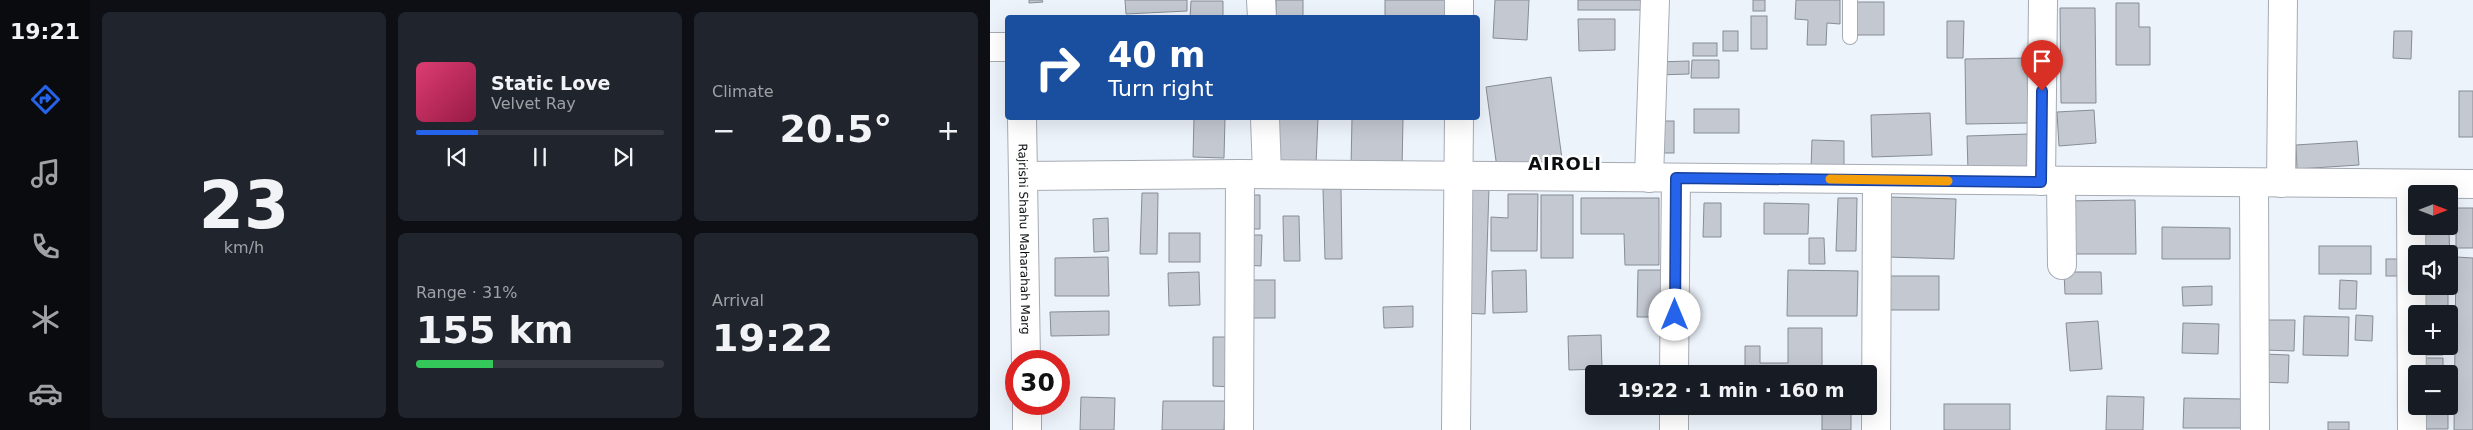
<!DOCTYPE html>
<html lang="en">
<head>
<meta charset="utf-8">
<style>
	:root { --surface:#171b24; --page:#20242c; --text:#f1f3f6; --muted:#9ea1a6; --line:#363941; --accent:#2563eb }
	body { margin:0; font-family:"DejaVu Sans",sans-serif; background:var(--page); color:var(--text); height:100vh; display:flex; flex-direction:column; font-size:19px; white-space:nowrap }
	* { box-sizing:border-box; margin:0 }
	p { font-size:16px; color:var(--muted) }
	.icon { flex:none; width:28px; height:28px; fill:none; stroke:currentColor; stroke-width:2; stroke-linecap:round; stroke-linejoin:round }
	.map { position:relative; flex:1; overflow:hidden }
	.panel { display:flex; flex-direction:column; gap:12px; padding:12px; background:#0d0f14; width:900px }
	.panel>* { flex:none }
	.hud { position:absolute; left:15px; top:15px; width:475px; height:105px; border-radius:5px; box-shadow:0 5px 20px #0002; background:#1a4fa0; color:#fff; overflow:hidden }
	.needle { width:32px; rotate:90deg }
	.buttons { position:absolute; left:1418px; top:185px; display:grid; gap:10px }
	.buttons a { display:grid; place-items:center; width:50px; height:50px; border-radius:5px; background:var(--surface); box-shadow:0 5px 20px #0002; font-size:25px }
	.speed { position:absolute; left:15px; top:350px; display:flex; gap:10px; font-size:25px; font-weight:700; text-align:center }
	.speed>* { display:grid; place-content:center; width:65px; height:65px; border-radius:50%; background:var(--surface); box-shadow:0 5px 20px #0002; line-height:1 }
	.speed .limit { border:8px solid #d22; background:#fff; color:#111 }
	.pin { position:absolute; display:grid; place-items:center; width:42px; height:42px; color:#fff; margin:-51px -21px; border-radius:50% 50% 50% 0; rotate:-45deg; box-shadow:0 0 5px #0007 }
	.pin .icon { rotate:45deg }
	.me { position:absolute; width:55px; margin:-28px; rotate:0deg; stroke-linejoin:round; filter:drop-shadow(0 0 4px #0008) }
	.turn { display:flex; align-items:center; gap:18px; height:105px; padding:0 20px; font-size:22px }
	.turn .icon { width:65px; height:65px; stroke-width:2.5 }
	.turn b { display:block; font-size:35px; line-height:42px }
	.big { font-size:38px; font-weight:700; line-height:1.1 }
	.panel .card { flex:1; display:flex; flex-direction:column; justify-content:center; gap:8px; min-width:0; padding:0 18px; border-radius:8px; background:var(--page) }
	.panel .dial { align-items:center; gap:0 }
	.dial b { font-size:65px; line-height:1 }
	.song { display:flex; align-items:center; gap:15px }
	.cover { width:60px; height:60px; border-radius:8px; background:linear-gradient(135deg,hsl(340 70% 55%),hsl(340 70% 35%)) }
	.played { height:5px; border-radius:2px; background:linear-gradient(90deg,var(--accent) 25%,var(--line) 25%) }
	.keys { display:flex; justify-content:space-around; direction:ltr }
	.heat { display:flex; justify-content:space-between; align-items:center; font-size:28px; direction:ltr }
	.charge { height:8px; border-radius:4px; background:linear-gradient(90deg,#34c759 31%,var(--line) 0) }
	.panel .tiles { flex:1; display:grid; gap:12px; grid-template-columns:repeat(3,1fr) }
	.card:first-child { grid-row:span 2 }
	.trip { position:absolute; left:595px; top:365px; width:292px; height:50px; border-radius:5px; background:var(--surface); box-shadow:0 5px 20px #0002; font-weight:700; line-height:50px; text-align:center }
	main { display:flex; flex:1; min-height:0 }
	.menu { display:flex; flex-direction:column; width:90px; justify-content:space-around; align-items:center; background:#090b0e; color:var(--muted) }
	.menu .icon { width:35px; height:35px }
	.menu .current { color:var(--accent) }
	.menu b { font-size:22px; color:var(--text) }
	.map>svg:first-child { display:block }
	.building { fill:#c4c9d1; stroke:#888d94 }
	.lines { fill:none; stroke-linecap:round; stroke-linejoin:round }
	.lane-casing { stroke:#a6abb3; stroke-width:16 }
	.street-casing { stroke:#a6abb3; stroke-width:30 }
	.lane { stroke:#fff; stroke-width:14 }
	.street { stroke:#fff; stroke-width:28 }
	.route-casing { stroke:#184099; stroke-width:12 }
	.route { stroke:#2563eb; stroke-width:9 }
	.slow { stroke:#f59e0b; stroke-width:9 }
	.labels { text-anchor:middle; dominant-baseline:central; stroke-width:4.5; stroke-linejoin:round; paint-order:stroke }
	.street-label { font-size:12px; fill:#0b0d0f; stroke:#fff }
	.district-label { font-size:18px; font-weight:bold; letter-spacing:1px; fill:#0b0d0f; stroke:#fff }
</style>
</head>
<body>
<main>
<nav class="menu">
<b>19:21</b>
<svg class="icon current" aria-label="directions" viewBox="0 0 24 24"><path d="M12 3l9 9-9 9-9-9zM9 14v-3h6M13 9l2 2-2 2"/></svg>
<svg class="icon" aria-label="music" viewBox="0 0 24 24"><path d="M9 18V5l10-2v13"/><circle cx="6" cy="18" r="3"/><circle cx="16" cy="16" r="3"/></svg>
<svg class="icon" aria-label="phone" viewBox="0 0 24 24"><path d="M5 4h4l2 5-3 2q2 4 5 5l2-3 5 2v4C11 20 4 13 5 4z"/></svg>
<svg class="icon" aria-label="climate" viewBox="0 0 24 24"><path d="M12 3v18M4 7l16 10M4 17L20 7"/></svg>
<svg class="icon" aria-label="car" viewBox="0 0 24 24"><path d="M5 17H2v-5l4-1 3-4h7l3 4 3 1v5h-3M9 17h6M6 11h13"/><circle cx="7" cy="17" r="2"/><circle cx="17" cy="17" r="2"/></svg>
</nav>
<section class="panel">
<div class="tiles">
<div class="card dial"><b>23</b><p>km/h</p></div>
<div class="card">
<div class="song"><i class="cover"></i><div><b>Static Love</b><p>Velvet Ray</p></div></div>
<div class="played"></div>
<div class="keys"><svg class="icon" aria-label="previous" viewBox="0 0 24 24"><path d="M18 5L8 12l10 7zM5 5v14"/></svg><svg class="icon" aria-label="pause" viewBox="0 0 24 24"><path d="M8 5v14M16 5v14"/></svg><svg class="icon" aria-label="next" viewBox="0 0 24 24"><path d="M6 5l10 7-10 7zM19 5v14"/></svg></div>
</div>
<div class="card"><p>Climate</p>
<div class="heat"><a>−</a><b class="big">20.5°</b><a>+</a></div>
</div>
<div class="card"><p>Range · 31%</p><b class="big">155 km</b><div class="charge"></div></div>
<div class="card"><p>Arrival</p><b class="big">19:22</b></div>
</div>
</section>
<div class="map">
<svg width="1483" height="430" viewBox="0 0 1483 430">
	<rect width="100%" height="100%" fill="#edf3fb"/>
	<g class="building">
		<polygon points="39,0 52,0 53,2 39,3"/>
		<polygon points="135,0 197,0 197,11 136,14"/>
		<rect x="286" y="0" width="27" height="18"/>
		<polygon points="395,0 460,0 461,18 395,18"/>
		<polygon points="505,0 539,0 537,40 503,38"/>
		<rect x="588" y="0" width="65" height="10"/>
		<rect x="763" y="0" width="12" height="11"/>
		<polygon points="806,0 850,0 850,24 837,23 836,45 817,45 818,20 805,19"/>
		<polygon points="201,1 233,1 233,18 200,18"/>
		<rect x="867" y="2" width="27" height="33"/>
		<polygon points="1126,3 1149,3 1149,27 1160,27 1160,65 1126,65"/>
		<polygon points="1070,8 1105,8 1106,103 1071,103"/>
		<rect x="761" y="16" width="16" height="33"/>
		<polygon points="588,19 625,19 625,50 589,51"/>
		<polygon points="957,21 974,21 973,58 957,58"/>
		<rect x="733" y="31" width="15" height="20"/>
		<polygon points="1404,31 1422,31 1421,59 1403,58"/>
		<rect x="703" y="43" width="24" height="13"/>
		<polygon points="1037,58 1038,123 976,124 975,59"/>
		<polygon points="702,60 729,60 729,78 701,78"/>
		<polygon points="699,61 699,74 667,75 667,62"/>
		<polygon points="561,77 572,159 507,168 496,87"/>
		<rect x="1469" y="91" width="14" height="46"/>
		<rect x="704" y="109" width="45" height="24"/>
		<polygon points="1104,110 1106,143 1069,146 1067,112"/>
		<polygon points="940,113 942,155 882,157 881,115"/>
		<polygon points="204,118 235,118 234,158 203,157"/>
		<polygon points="284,118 328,118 326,165 282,162"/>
		<polygon points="362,118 413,118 412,169 361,168"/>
		<rect x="661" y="121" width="23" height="32"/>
		<polygon points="1039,134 1040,169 978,171 977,136"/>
		<polygon points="822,140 854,141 854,170 821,169"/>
		<polygon points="1367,141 1369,165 1307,169 1306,145"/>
		<polygon points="475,187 499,188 495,314 470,313"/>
		<polygon points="333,189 351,189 352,259 335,259"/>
		<polygon points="152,193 168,193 167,254 150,254"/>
		<polygon points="518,194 548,194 547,251 501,251 501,217 518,218"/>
		<polygon points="254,195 270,195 270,229 253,229"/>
		<rect x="551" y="195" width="32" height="63"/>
		<polygon points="899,197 966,199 964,259 897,257"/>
		<polygon points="591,198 669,198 669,265 635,265 634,234 591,234"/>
		<polygon points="848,198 867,198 866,251 846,251"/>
		<polygon points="1145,200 1146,254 1076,254 1076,201"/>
		<polygon points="714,203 731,203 731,237 713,237"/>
		<polygon points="774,203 819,204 818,234 774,234"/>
		<rect x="1466" y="208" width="17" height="40"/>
		<polygon points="293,216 309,216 310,261 294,261"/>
		<polygon points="118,218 119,251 104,252 103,219"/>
		<polygon points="1172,227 1240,228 1240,259 1172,259"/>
		<polygon points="1459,232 1460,264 1459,254 1427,254 1426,233"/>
		<rect x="179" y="233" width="31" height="29"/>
		<polygon points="256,235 272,235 271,266 255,265"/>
		<polygon points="819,238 834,238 835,264 819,264"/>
		<rect x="1329" y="246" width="52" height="28"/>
		<polygon points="118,257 119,296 65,296 65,258"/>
		<polygon points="1466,257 1483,258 1483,430 1464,430"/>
		<rect x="1396" y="259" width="19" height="17"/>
		<polygon points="536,270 537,312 503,313 502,271"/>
		<polygon points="648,270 681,270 680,317 647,317"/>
		<polygon points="798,270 868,271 867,316 797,316"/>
		<polygon points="209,272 210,305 179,306 178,273"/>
		<polygon points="1074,272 1111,272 1112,294 1075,294"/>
		<rect x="891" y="276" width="58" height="34"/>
		<rect x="254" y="280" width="31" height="38"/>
		<polygon points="1350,280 1367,281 1366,309 1349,309"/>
		<polygon points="1222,286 1222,305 1193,306 1192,287"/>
		<polygon points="1426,286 1458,286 1458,306 1425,306"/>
		<polygon points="423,306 423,327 394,328 393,307"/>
		<polygon points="119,311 119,335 61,336 60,312"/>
		<polygon points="1425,311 1452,311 1452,314 1426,314"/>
		<polygon points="1366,315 1383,316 1382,341 1365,340"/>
		<polygon points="1314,316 1359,317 1358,356 1313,355"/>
		<polygon points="1274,320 1305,320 1304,351 1274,350"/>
		<polygon points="1108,321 1112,369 1080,371 1076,323"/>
		<polygon points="1193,323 1229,324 1228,354 1192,353"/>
		<polygon points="798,328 832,328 832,366 817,366 817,374 764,374 764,366 755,366 755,346 770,346 770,363 798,363"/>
		<polygon points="611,335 612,369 579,370 578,336"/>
		<polygon points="223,337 243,337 242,387 223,386"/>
		<polygon points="1426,346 1453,346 1453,355 1424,355"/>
		<polygon points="1272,354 1299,355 1298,383 1271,382"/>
		<polygon points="1424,358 1453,358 1453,374 1426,374"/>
		<polygon points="1117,396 1154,397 1153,430 1116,430"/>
		<polygon points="91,397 125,398 124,430 90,430"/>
		<polygon points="1194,398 1253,399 1253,428 1193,428"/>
		<polygon points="173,401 235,401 234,430 172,430"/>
		<rect x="954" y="404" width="66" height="26"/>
		<polygon points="1426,406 1458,406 1458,429 1425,429"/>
		<rect x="832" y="412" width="29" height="18"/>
		<rect x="1338" y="422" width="21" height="8"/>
	</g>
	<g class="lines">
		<defs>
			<polyline id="lane" points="860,37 860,0"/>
			<g id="street">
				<polyline points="271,0 272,18"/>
				<polyline points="469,18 469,0"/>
				<polyline points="0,47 18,47"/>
				<path id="s1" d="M 32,118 L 36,361"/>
				<polyline points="275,118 277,174"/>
				<polyline points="33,176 250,174 1483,184"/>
				<polyline points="659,178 665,0"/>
				<polyline points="1051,181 1053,0"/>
				<polyline points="1071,181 1072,265"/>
				<polyline points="1264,183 1265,430"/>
				<polyline points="1291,183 1293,0"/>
				<polyline points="1421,185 1422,430"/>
				<polyline points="684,374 686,178"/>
				<polyline points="37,404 37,430"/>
				<polyline points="249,430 250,174"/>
				<polyline points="466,430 469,118"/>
				<polyline points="684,430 684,406"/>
				<polyline points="886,430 887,180"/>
			</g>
		</defs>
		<use href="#lane" class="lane-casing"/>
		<use href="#street" class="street-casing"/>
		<use href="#lane" class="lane"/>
		<use href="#street" class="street"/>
	</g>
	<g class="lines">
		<defs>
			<polyline id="route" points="685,315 686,178 1051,182 1052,91"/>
		</defs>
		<use href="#route" class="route-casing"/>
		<use href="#route" class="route"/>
		<polyline class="slow" points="840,179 958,181"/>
	</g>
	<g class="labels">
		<g class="street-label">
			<text stroke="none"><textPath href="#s1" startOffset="121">Rajrishi Shahu Maharahah Marg</textPath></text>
		</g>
		<g class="district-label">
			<text x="575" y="163">AIROLI</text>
		</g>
	</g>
</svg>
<div class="buttons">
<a><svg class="needle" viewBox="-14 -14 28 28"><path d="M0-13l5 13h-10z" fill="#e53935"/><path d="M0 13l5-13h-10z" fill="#9ea1a6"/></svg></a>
<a><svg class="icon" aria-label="sound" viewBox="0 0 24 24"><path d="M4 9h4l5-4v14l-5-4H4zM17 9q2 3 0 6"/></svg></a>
<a>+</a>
<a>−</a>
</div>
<div class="speed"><div class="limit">30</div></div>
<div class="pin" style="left:1052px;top:91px;background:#d93025"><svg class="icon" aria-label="arrive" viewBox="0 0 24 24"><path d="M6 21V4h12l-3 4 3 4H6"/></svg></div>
<svg class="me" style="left:685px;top:315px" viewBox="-20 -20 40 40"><circle r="19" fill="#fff"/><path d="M0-13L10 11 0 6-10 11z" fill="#2563eb"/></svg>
<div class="trip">19:22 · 1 min · 160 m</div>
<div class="hud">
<div class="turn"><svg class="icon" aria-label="right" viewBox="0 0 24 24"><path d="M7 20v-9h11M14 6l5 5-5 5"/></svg><div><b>40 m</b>Turn right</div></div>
</div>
</div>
</main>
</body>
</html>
